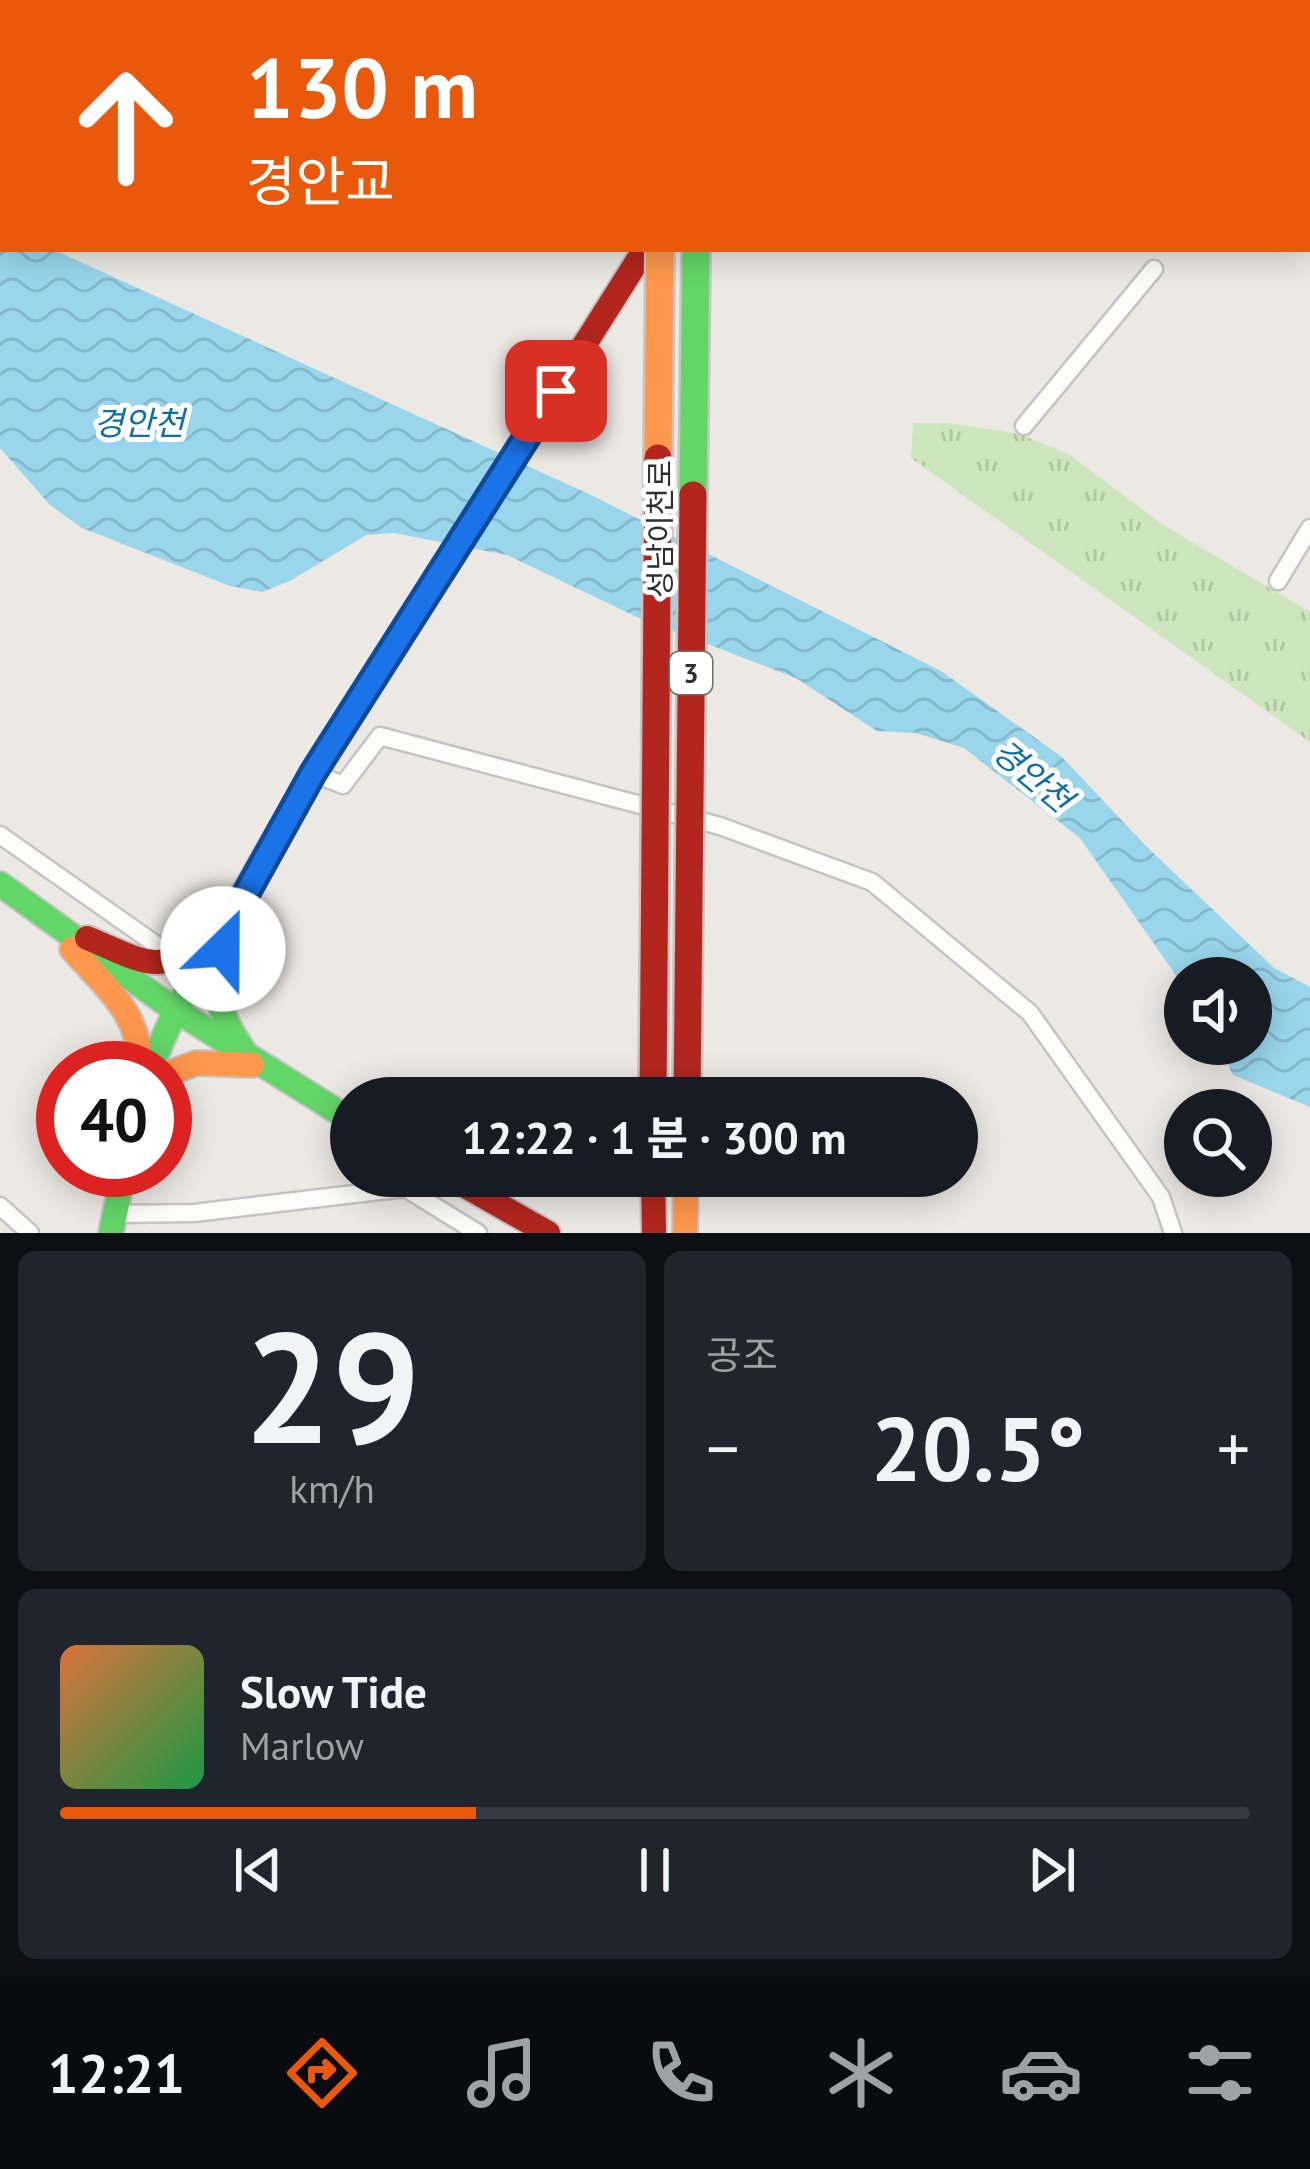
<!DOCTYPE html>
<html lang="ko">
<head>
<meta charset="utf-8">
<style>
	:root { --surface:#171b24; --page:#20242c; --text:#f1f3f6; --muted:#9ea1a6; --line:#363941; --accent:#ea580c }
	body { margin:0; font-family:"PT Sans","Noto Sans KR",sans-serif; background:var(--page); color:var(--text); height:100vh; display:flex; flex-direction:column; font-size:45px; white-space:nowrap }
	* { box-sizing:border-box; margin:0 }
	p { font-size:39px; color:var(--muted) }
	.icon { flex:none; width:66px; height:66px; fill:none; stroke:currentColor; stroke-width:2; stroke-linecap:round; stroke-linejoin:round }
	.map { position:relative; height:1233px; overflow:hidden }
	.side { display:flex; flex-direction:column; gap:18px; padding:18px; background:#0d0f14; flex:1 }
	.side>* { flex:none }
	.guide { position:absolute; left:0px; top:0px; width:1311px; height:252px; box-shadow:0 6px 30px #0003; background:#ea580c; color:#fff; overflow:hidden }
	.controls { position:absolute; left:1164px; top:957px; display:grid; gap:24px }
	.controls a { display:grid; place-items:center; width:108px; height:108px; border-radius:50%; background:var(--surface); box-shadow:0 6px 30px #0003; font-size:60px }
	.speed { position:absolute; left:36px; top:1041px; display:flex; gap:24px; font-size:60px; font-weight:700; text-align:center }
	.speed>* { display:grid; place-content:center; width:156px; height:156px; border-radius:50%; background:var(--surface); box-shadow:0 6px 30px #0003; line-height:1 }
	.speed .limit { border:18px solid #d22; background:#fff; color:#111 }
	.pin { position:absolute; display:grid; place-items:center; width:102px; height:102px; color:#fff; margin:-51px; border-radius:24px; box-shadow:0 6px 18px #0006 }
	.me { position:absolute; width:132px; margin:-66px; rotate:23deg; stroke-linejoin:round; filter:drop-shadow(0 0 9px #0008) }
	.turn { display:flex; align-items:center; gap:42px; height:252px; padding:0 48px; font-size:54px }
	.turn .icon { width:156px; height:156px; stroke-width:2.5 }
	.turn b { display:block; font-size:84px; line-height:102px }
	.big { font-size:90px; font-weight:700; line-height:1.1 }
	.side .card { flex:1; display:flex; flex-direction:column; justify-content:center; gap:18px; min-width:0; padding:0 42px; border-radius:18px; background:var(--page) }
	.side .dial { align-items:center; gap:0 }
	.dial b { font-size:156px; line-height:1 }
	.song { display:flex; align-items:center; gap:36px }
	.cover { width:144px; height:144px; border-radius:18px; background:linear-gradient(135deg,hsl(20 70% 55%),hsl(140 70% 35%)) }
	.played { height:12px; border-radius:6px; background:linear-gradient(90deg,var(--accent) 35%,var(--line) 35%) }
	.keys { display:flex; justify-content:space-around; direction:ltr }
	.heat { display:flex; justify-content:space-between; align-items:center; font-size:66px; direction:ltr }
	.side .tiles { flex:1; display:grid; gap:18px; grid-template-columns:1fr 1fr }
	.card:last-child { grid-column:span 2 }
	.trip { position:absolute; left:330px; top:1077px; width:648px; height:120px; border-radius:60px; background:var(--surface); box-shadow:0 6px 30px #0003; font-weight:700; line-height:120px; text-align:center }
	.dock { display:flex; height:192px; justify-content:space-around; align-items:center; background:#090b0e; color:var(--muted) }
	.dock .icon { width:84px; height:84px }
	.dock .selected { color:var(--accent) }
	.dock b { font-size:54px; color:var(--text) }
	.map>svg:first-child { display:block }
	.grass { fill:url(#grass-tufts) }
	.water { fill:url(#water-waves) }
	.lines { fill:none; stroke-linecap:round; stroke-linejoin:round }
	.street-casing { stroke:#c5c4c5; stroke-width:21 }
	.fast-casing { stroke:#c5c4c5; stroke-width:28 }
	.slow-casing { stroke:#c5c4c5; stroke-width:28 }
	.jam-casing { stroke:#c5c4c5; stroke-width:28 }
	.street { stroke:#fcfcfb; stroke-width:16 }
	.fast { stroke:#63d668; stroke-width:24 }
	.slow { stroke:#ff974d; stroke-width:24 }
	.jam { stroke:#b3261e; stroke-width:24 }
	.fast-bridge-casing { stroke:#c6c5c4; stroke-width:32; stroke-linecap:butt }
	.slow-bridge-casing { stroke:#c6c5c4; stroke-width:32; stroke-linecap:butt }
	.jam-bridge-casing { stroke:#c6c5c4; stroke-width:32; stroke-linecap:butt }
	.fast-bridge { stroke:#63d668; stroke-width:27 }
	.slow-bridge { stroke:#ff974d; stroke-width:27 }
	.jam-bridge { stroke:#b3261e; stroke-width:27 }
	.route-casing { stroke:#114b97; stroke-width:30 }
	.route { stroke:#1a73e8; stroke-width:21 }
	.labels { text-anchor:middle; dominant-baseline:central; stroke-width:10; stroke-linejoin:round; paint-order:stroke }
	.shield { fill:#fff; stroke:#6d6d6d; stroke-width:3 }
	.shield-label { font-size:27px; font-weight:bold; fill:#2e2e2e }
	.street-label { font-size:30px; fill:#2e2e2e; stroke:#fff }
	.water-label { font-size:33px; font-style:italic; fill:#0d6fa3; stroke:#fff }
</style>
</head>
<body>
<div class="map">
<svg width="1310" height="1233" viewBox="0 0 1310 1233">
	<defs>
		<pattern id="grass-tufts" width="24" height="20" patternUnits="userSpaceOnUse" patternTransform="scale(3)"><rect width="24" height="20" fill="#cee6be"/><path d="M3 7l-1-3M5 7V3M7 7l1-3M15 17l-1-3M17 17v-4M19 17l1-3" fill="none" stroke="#b1c6a4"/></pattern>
		<pattern id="water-waves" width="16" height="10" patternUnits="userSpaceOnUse" patternTransform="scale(3)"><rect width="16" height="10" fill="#99d6ec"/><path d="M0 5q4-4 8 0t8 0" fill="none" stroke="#84b8cb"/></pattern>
	</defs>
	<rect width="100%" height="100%" fill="#ece8e4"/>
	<polygon class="grass" points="913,423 948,423 1020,434 1070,455 1165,526 1310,612 1310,742 911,458"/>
	<polygon class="water" points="0,226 3,249 52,249 591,495 941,671 1062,757 1145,845 1274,968 1310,987 1310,1107 1233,1075 1218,1044 1251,1044 1251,978 1185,978 1185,988 1080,838 964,748 916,733 877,731 796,678 637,617 507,555 394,533 366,535 290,581 262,592 230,586 82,528 50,505 0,448"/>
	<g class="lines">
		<defs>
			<g id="street">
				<polyline points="858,0 861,3"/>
				<polyline points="1024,426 1154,269"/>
				<polyline points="1278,581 1310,528"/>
				<polyline points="313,773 343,785 380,736 720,826 872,882 1030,1013 1161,1197 1173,1233"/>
				<polyline points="0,835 168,953 171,963"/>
				<polyline points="404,1176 405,1188 478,1233"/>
				<polyline points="0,1206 30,1233"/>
				<polyline points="115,1214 194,1213 405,1188"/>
			</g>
			<g id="fast">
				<polyline points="664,0 664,3"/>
				<polyline points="821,3 824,0"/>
				<polyline points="0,884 172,1008 351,1120"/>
				<path d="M 221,954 C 211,995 223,1021 246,1054"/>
				<polyline points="150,1068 175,1012 313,773 459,543"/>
				<polyline points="111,1233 124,1170"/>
			</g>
			<g id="slow">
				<polyline points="707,0 707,3"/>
				<path d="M 72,949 C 105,987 142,1014 140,1068"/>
				<polyline points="165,1075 196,1063 252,1065"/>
				<polyline points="685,1233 686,1176"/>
			</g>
			<g id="jam">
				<polyline points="459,543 645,249"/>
				<path d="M 87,938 C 150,964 158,978 216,931"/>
				<polyline points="448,1176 548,1233"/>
				<polyline points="653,1176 654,1233"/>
			</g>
		</defs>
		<use href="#street" class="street-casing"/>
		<use href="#fast" class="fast-casing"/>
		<use href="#slow" class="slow-casing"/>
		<use href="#jam" class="jam-casing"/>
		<use href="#street" class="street"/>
		<use href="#fast" class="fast"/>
		<use href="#slow" class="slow"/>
		<use href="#jam" class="jam"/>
		<defs>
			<polyline id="fast-bridge" points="693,495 696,249"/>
			<polyline id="slow-bridge" points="658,458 660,249"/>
			<g id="jam-bridge">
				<polyline points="653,1098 658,458"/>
				<polyline points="687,1098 693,495"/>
			</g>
		</defs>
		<use href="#fast-bridge" class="fast-bridge-casing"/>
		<use href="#slow-bridge" class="slow-bridge-casing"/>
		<use href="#jam-bridge" class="jam-bridge-casing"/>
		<use href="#fast-bridge" class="fast-bridge"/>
		<use href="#slow-bridge" class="slow-bridge"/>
		<use href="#jam-bridge" class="jam-bridge"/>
	</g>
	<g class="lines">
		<defs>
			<polyline id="route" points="223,949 232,919 313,773 556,391"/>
		</defs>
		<use href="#route" class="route-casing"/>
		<use href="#route" class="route"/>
	</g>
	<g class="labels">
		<rect class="shield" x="670" y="652" width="42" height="42" rx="9"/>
		<g class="shield-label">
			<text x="691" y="673">3</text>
		</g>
		<g class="street-label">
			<text transform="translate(659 529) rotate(-90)">성남이천로</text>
		</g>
		<g class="water-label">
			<text x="139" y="422">경안천</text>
			<text transform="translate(1033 775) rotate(40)">경안천</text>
		</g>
	</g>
</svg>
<div class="controls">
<a><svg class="icon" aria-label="sound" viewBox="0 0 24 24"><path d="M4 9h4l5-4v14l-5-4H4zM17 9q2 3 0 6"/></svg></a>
<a><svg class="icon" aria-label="search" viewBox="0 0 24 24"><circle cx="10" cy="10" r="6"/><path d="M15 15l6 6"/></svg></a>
</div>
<div class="speed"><div class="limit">40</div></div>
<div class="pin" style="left:556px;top:391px;background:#d93025"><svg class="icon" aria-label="arrive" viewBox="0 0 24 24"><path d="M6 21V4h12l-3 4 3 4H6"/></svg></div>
<svg class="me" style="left:223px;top:949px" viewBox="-20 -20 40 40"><circle r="19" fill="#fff"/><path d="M0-13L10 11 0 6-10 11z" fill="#1a73e8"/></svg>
<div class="trip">12:22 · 1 분 · 300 m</div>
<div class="guide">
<div class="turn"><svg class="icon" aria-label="ahead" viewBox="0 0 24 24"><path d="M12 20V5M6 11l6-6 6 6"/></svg><div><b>130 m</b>경안교</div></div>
</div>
</div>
<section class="side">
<div class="tiles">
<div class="card dial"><b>29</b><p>km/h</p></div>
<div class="card"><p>공조</p>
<div class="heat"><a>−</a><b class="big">20.5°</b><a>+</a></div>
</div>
<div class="card">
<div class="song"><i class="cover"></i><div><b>Slow Tide</b><p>Marlow</p></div></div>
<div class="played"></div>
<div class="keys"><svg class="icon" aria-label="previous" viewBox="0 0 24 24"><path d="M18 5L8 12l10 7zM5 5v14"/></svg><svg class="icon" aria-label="pause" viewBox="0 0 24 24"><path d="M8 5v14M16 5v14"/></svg><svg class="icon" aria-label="next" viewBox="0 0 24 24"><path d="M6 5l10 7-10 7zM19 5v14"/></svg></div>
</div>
</div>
</section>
<nav class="dock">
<b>12:21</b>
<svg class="icon selected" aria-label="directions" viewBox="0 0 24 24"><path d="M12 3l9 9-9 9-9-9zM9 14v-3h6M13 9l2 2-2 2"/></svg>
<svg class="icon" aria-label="music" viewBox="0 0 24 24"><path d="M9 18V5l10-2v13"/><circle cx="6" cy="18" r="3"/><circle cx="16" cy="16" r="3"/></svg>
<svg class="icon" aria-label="phone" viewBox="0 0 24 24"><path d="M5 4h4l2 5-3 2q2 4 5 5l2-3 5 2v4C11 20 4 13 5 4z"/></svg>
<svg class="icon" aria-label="climate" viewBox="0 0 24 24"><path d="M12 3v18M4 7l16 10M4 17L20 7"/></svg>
<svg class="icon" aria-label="car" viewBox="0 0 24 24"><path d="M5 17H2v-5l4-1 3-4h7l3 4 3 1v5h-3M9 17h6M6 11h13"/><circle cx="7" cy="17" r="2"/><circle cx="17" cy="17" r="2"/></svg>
<svg class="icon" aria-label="filters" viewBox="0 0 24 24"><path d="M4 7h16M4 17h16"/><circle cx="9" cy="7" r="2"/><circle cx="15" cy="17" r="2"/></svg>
</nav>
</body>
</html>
